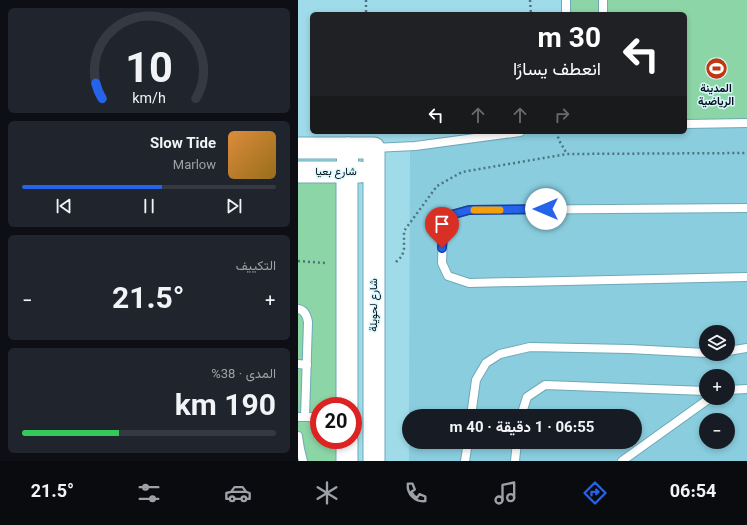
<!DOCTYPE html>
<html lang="ar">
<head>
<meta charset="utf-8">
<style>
	:root { --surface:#171b24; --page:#20242c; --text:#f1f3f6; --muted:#9ea1a6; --line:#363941; --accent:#2563eb }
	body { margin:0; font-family:Georgia,Vazirmatn,serif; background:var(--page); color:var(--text); direction:rtl; height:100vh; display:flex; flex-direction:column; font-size:15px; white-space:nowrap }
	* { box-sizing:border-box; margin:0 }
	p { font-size:13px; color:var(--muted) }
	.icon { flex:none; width:22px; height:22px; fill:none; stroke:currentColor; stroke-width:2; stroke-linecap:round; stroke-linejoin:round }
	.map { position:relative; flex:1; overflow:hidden; direction:ltr }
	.panel { display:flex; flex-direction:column; gap:8px; padding:8px; background:#0d0f14; width:298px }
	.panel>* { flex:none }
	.guide { position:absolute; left:12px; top:12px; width:377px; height:122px; border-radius:6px; box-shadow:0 2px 6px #0003; direction:rtl; background:#202124; color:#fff; overflow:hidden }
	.controls { position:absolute; left:401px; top:325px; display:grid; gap:8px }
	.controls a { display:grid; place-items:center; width:36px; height:36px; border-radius:50%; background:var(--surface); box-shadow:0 2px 6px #0003; font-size:20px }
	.speed { position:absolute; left:12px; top:397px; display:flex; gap:8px; font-size:20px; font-weight:700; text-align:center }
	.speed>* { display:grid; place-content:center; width:52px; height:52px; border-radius:50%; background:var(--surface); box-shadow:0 2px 6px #0003; line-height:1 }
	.speed .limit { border:6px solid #d22; background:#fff; color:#111 }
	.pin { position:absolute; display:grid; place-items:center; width:34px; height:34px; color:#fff; margin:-41px -17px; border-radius:50% 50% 50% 0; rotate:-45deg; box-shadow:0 0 4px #0007 }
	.pin .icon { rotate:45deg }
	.me { position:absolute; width:44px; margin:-22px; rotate:270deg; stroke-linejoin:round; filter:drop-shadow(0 0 3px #0008) }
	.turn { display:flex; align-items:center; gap:14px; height:84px; padding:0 20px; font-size:18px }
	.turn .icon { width:52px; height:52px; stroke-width:2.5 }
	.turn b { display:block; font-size:28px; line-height:34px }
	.lanes { display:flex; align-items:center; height:38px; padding:0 20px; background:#0003; justify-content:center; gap:20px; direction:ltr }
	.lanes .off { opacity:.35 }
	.big { font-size:30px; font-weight:700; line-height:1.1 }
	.panel .widget { flex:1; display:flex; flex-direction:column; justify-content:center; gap:6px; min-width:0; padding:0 14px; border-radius:6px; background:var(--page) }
	.panel .dial { align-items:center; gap:0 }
	.dial svg { height:104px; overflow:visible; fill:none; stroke:var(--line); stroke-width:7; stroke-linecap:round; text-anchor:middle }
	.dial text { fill:var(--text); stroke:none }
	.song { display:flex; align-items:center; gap:12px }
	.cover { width:48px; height:48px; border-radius:6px; background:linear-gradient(135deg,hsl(30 70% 55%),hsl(40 70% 35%)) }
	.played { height:4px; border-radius:2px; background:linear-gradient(90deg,var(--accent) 55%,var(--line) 55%) }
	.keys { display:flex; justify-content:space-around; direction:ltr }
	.heat { display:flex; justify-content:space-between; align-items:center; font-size:22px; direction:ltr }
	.charge { height:6px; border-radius:3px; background:linear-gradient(90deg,#34c759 38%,var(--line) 0) }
	.trip { position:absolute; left:104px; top:409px; width:240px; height:40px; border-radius:20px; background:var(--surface); box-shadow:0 2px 6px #0003; font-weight:700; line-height:40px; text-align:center; direction:rtl }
	.menu { display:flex; height:64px; justify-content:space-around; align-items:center; background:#090b0e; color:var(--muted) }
	.menu .icon { width:28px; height:28px }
	.menu .on { color:var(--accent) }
	.menu b { font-size:18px; color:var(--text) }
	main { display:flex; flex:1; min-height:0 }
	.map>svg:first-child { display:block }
	.built { fill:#89cdde; fill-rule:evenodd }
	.green { fill:#8cd5a6 }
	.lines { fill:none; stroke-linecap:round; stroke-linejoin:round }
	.service-casing { stroke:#6fa9b8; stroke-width:10 }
	.tertiary-casing { stroke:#6fa9b8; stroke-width:23 }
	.path { stroke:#4f737e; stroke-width:2.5; stroke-dasharray:2 3; stroke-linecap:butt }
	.service { stroke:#fff; stroke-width:8 }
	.tertiary { stroke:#fff; stroke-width:21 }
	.route-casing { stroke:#184099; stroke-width:10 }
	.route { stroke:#2563eb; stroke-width:7 }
	.slow { stroke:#f59e0b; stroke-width:7 }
	.labels { text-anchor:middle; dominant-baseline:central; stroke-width:3; stroke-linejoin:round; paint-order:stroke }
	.poi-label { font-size:11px; font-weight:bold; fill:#000f15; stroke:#daf7fe }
	.street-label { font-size:11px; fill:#000f15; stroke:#daf7fe }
</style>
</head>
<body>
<main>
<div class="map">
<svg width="449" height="461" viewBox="0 0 449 461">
	<rect width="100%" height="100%" fill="#a0dbea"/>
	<path class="built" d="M 449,125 L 449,461 L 111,461 L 111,442 L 337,442 L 337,416 L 111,416 L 112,149 L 246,132 L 387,132 L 387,127 ZM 408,332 L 430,332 L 430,354 L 408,354 ZM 408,376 L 430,376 L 430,398 L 408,398 ZM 408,420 L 430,420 L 430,442 L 408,442 Z"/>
	<g class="green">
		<polygon points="268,0 449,0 449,123 387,124 387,14 268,14"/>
		<polygon points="0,181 42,181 40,406 21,406 21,440 39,440 39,461 0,461"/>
	</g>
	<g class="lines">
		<defs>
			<g id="service">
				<polyline points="268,0 268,14"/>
				<polyline points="305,14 305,0"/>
				<polyline points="387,124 449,123"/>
				<polyline points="76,148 117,146 222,132"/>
				<polyline points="449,208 171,210 153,215 145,233 144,263 150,276 171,283 449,277"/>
				<path d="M 0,309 C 7,310 9,316 10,322 L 7,417"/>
				<polyline points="430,351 449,348"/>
				<polyline points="0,364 9,365"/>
				<polyline points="430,390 449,389"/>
				<polyline points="173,416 178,380 188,363 202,354 232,347 331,349 408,353"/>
				<polyline points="223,416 229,397 247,385 408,391"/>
				<polyline points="0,417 17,417 21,416"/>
				<polyline points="0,436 2,449 5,461"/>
				<polyline points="167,461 170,442"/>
				<polyline points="217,461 219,442"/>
				<polyline points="324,461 412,398"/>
			</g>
			<g id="tertiary">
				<polyline points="0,148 76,148 76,461"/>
				<polyline points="0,172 62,172"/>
				<polyline points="49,406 49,172 50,148"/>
				<polyline points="49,440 49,461"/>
			</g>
		</defs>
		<use href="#service" class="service-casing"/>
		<use href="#tertiary" class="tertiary-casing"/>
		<g class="path">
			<polyline points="68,0 68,14"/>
			<polyline points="232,0 233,14"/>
			<polyline points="258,132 262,142 269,154 449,153"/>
			<polyline points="0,261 27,263"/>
			<polyline points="98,262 104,256 106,249 106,231 139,186 164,172 269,154"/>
		</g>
		<use href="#service" class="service"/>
		<use href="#tertiary" class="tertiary"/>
	</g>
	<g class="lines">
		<defs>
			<polyline id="route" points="144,248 145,233 153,215 171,210 248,209"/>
		</defs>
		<use href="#route" class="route-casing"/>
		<use href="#route" class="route"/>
		<polyline class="slow" points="176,210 202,210"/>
	</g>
	<defs>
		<symbol id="stadium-disc" viewBox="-11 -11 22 22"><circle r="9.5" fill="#c13710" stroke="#daf7fe"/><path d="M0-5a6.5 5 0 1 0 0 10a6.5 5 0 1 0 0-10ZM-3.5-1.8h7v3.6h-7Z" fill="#fff"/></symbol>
	</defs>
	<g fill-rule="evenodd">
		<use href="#stadium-disc" x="406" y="56" width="25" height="25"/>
	</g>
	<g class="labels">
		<g class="poi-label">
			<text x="418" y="89">المدينة<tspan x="418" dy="13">الرياضية</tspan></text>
		</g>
		<g class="street-label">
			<text x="38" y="172">شارع بعيا</text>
			<text transform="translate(76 305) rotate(-90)">شارع لحويلة</text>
		</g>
	</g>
</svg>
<div class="controls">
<a><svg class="icon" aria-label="layers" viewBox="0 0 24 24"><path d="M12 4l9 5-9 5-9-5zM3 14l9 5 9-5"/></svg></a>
<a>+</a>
<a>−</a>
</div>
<div class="speed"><div class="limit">20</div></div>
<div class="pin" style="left:144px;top:248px;background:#d93025"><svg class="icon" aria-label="arrive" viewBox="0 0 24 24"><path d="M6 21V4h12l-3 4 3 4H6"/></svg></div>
<svg class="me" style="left:248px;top:209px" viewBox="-20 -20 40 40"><circle r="19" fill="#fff"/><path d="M0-13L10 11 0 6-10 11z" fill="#2563eb"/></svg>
<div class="trip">06:55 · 1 دقيقة · 40 m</div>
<div class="guide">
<div class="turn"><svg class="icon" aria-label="left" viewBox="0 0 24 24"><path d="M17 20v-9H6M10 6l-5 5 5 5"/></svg><div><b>30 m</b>انعطف يسارًا</div></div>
<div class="lanes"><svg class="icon" aria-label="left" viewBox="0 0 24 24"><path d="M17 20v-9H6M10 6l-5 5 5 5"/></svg><svg class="icon off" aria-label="ahead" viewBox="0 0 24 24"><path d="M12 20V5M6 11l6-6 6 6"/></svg><svg class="icon off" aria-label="ahead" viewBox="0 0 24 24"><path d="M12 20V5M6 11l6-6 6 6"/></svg><svg class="icon off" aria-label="right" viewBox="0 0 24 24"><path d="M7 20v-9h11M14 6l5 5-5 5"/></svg></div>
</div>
</div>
<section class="panel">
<div class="widget dial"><svg viewBox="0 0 100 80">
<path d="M14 69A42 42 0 1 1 86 69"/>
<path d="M14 69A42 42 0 0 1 9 57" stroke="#2563eb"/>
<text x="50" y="56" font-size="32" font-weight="700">10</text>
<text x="50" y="72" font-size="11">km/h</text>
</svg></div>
<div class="widget">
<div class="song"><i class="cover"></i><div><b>Slow Tide</b><p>Marlow</p></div></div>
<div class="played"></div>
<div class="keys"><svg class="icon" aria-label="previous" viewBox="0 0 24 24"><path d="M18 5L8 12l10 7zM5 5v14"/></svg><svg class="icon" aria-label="pause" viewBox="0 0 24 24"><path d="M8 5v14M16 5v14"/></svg><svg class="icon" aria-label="next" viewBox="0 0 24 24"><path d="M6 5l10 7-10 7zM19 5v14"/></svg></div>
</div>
<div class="widget"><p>التكييف</p>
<div class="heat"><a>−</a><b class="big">21.5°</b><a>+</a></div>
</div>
<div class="widget"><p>المدى · 38%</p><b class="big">190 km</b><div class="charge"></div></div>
</section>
</main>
<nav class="menu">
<b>06:54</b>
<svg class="icon on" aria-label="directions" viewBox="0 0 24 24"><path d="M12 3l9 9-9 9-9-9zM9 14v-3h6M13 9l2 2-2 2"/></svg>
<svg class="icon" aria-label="music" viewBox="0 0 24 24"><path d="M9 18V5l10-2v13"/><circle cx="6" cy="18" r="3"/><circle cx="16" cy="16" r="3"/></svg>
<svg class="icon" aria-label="phone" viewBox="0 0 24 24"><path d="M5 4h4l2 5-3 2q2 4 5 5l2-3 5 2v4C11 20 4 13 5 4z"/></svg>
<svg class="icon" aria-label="climate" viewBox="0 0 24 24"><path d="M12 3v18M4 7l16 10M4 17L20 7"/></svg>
<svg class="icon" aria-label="car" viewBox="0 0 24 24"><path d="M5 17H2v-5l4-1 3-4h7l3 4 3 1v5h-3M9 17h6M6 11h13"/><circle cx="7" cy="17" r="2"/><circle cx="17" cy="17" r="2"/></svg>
<svg class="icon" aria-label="filters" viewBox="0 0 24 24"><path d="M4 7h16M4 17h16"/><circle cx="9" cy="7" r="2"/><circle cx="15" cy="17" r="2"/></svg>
<b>21.5°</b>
</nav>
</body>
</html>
